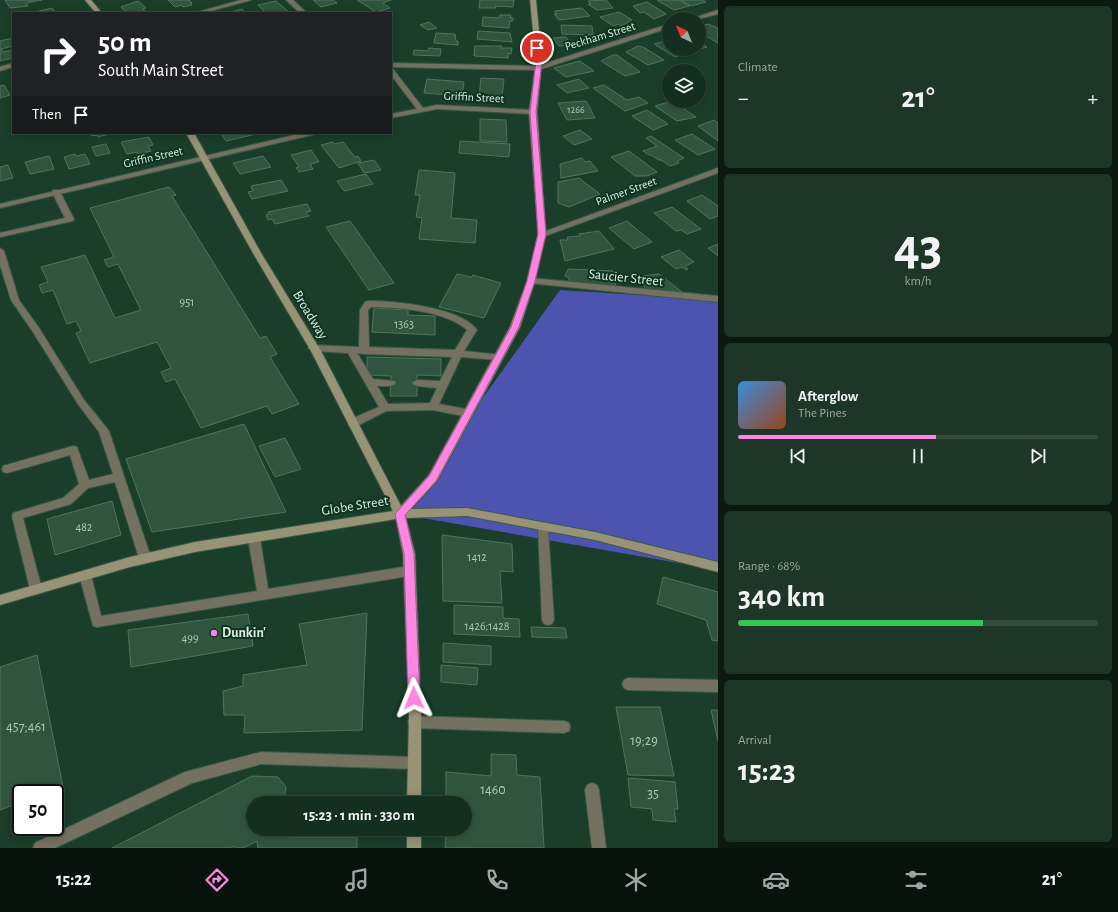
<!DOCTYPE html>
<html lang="en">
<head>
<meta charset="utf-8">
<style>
	:root { --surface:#142e1f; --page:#1d3628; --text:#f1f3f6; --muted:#9da8a4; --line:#334a3d; --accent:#fd86e2 }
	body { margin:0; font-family:"Alegreya Sans",sans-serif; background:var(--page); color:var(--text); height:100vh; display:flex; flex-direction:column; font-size:15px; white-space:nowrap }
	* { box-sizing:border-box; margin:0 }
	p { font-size:13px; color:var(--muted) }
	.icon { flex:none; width:22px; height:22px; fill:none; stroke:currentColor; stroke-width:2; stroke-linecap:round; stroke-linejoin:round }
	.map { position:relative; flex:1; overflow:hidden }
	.sheet { display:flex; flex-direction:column; gap:6px; padding:6px; background:#0b1911; width:400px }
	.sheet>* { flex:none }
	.hud { position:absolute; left:12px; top:12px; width:380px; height:122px; border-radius:0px; box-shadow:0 2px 10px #0003,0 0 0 1px var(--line); background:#202124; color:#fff; overflow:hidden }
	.needle { width:26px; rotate:317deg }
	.controls { position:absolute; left:662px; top:12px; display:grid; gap:8px }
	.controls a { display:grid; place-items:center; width:44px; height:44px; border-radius:50%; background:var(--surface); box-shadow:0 2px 10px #0003,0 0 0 1px var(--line); font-size:20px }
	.speed { position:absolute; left:12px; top:784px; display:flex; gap:8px; font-size:20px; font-weight:700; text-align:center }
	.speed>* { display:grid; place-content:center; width:52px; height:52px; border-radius:50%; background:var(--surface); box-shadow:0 2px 10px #0003,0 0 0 1px var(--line); line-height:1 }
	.speed .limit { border:2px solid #111; border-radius:6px; background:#fff; color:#111 }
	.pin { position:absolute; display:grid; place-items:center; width:34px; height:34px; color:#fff; margin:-17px; border:2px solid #fff; border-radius:50%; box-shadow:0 1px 4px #0007 }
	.me { position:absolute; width:44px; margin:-22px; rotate:358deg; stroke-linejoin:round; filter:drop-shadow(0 0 3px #0008) }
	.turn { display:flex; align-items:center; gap:14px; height:84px; padding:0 20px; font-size:18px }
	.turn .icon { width:52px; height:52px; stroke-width:2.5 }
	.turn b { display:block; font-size:28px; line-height:34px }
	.then { display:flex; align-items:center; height:38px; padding:0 20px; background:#0003; gap:8px; font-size:15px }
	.big { font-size:30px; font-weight:700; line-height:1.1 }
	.sheet .tile { flex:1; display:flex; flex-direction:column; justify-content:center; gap:6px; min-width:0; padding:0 14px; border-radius:6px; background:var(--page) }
	.sheet .dial { align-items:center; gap:0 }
	.dial b { font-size:52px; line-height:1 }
	.song { display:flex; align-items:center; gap:12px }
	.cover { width:48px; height:48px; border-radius:6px; background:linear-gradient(135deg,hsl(210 70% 55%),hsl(20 70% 35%)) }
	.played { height:4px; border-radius:2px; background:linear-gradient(90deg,var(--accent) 55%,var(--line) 55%) }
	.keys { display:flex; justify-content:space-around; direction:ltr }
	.heat { display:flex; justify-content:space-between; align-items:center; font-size:22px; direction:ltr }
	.charge { height:6px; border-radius:3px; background:linear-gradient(90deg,#34c759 68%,var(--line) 0) }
	.trip { position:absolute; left:246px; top:796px; width:226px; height:40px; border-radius:20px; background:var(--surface); box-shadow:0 2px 10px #0003,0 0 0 1px var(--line); font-weight:700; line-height:40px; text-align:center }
	.dock { display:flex; height:64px; justify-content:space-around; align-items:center; background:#08120c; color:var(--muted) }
	.dock .icon { width:28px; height:28px }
	.dock .current { color:var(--accent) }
	.dock b { font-size:18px; color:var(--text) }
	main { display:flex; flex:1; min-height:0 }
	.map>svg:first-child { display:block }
	.green { fill:#4c54b0 }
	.building { fill:#30553f; stroke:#50755e }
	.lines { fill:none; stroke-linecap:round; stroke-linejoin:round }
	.service-casing { stroke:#395a46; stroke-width:2 }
	.minor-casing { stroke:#395a46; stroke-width:2 }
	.secondary-casing { stroke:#395a46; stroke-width:2 }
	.service { fill:#757160; fill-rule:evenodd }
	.minor { fill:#757160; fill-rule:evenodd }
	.secondary { fill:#989277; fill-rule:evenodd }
	.route { fill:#fd86e2; stroke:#a45793 }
	.poi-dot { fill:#fd86e2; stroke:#0f3420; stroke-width:1.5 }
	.labels { text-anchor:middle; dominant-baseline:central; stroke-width:4; stroke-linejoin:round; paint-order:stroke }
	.far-number-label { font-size:10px; fill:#b0c8b8 }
	.far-street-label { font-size:12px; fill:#daeee1; stroke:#0f3420 }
	.number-label { font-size:12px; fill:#b0c8b8 }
	.street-label { font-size:14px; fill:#daeee1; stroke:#0f3420 }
	.poi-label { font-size:14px; font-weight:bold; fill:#daeee1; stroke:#0f3420; text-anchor:start }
	.near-number-label { font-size:14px; fill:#b0c8b8 }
</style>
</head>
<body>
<main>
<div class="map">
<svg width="718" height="848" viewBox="0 0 718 848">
	<rect width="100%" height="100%" fill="#1a3e29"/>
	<polygon class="green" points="560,290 718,300 718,570 400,514"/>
	<g class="building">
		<polygon points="5,0 42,0 26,3 28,6 10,8"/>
		<polygon points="168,0 189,0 192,3 190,3 192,5 183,7 182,5 175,7"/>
		<polygon points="313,0 333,0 337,3 321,7"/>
		<polygon points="357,0 391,0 383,3 390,8 376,12"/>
		<polygon points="480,0 514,0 513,7 495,6 496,8 479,8"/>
		<polygon points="606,0 613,8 597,10 588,4 591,4 588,1"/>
		<polygon points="657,0 679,0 689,6 674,10"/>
		<polygon points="681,0 703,0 706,2 691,6"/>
		<polygon points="138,1 146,8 143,9 145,11 127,13 121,7"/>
		<polygon points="276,1 290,13 266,13 258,5"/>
		<polygon points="647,2 666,14 654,19 644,12 640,13 633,6"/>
		<polygon points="52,8 56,13 31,13"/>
		<polygon points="582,8 590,16 559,20 554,14 557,14 554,11"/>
		<polygon points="242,9 246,13 227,13"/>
		<polygon points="619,12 632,20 621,26 618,24 613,26 600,17"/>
		<polygon points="500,15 511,15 510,18 513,18 513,21 510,21 509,28 482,26 483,17 499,18"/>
		<polygon points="429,22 437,28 428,30 420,25"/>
		<polygon points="708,24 718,28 718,43 699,32 699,28 701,28 699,27"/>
		<polygon points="561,25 592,26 593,35 562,34"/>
		<polygon points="478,31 510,33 512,42 477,39"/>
		<polygon points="436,33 455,34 456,41 458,41 458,45 434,43"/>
		<polygon points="566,37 572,45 559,46 553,38"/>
		<polygon points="13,38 13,46 1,49 3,52 13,50 13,58 0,61 0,41"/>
		<polygon points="669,40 669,49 684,49 690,52 675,57 654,44"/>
		<polygon points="699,42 707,47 692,51 689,49 699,49"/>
		<polygon points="475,46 502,46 501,48 512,48 511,54 508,53 508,58 474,56"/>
		<polygon points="638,46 643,47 664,60 648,65 626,52"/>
		<polygon points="429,48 441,49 440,56 413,55 414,50 428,51"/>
		<polygon points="613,55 617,55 640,72 625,76 601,61"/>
		<polygon points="580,61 594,71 566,77 554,68"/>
		<polygon points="481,78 504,79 502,98 479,97"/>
		<polygon points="427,79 464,82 462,96 424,93"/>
		<polygon points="579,79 589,88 567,93 557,85"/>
		<polygon points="4,85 10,95 0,98 0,86"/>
		<polygon points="604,85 627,100 639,97 648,103 625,111 593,88"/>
		<polygon points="586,101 595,118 567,120 558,103"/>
		<polygon points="672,101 696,117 677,121 655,106"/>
		<polygon points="647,110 668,124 653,130 632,116"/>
		<polygon points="480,119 506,120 507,142 480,141"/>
		<polygon points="714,120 718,123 718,141 698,126"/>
		<polygon points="580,130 592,139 574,145 563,136"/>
		<polygon points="89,133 108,133 109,134 98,137 97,135 92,136"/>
		<polygon points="221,133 261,133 226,141"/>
		<polygon points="692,134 715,149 698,155 675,140"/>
		<polygon points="651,136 684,158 677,161 679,163 670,166 661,160 659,160 651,155 649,155 643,151 657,146 646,138"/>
		<polygon points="149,137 153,145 148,146 151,151 138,154 137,152 127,154 121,142"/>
		<polygon points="460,141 510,144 509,157 459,153"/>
		<polygon points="333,142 334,144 343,142 355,157 358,156 361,161 339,168 321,145"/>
		<polygon points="106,144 110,153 96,156 92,147"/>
		<polygon points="311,150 319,162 310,164 313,169 299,172 296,168 299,167 291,155"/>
		<polygon points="629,151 657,172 647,176 635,176 611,157"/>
		<polygon points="75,154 76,156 85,154 90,164 69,169 64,157"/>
		<polygon points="49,156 54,169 30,174 25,162"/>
		<polygon points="263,156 271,167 240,174 233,163"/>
		<polygon points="582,158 585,162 590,161 598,171 561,178 560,164"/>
		<polygon points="374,160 381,170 364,173 358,163"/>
		<polygon points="8,165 13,178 0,181 0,167"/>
		<polygon points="419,170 455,173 451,218 477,220 475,243 419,239 422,218 416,217 420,195 415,195"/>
		<polygon points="366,174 373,184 344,191 337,181"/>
		<polygon points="579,178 600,194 569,207 558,203 558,182"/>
		<polygon points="281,180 288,191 252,199 248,192 253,191 251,186"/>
		<polygon points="169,187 176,195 172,196 260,338 266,336 277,354 270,357 299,404 272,414 267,406 201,428 175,379 166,382 161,372 171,368 157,342 90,363 76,333 81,331 76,321 67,324 53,290 42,293 39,285 48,282 41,267 85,255 115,318 141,310 118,264 108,267 104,260 114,257 90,208"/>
		<polygon points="702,195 718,206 718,216 710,219 687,201"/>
		<polygon points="307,204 311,211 306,212 309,216 275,224 272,219 268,220 266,215 269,214 268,212"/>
		<polygon points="672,207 701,229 687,234 681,230 676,231 654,213"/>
		<polygon points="350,221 394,283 369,290 326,227"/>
		<polygon points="627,221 652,242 634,249 609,228"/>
		<polygon points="599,231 614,249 565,261 560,240 568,240 567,237 580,236 579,234"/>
		<polygon points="718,244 718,256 708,248"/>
		<polygon points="679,250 694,262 685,266 688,269 686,270 682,267 676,269 661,257"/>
		<polygon points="568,269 613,271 616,287 570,284 569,278 565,276"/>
		<polygon points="457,274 472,277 473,275 501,283 484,318 439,307"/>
		<polygon points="659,274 682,292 645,289 641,276"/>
		<polygon points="374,308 408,310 408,315 435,316 435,335 372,332"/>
		<polygon points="367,357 441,359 441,376 417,375 417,396 390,396 391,376 367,375"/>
		<polygon points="244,424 286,512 152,532 126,459"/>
		<polygon points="285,438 301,469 275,477 259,446"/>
		<polygon points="112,501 121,535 55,555 47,519"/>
		<polygon points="442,535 512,544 513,572 500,571 502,603 443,601"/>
		<polygon points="663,577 718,592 718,641 712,640 706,620 657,604"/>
		<polygon points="454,605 503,607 503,618 519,619 520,637 454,634"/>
		<polygon points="367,613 362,730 244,733 245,715 224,715 223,691 243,686 243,675 307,665 299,624"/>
		<polygon points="248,614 253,646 131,667 128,630"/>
		<polygon points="531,627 565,628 567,638 532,637"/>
		<polygon points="443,643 491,646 491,665 443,662"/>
		<polygon points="37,655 63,787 46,793 21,793 21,802 0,810 0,667"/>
		<polygon points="441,665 478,668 477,685 441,682"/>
		<polygon points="616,707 660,707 674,776 628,775"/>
		<polygon points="711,710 718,710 718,741"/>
		<polygon points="491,754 516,755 517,775 540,777 544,848 445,848 446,829 465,829 465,803 446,803 446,772 491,776"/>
		<polygon points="252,776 278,777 286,787 284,803 253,803 253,829 283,829 289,837 357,837 357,848 258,848 257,841 243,848 235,848 234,846 231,848 112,848"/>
		<polygon points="628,778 675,782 678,809 674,809 676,822 653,820 652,809 631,807"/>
	</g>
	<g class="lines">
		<defs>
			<g id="service">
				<polygon points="53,190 59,190 60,192 74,219 73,221 0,237 0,233 65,218 52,192"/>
				<polygon points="0,248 4,251 19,300 39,328 84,400 109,431 151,558 149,561 145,563 141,561 139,558 115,482 88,488 71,504 23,518 42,589 40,592 36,594 32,592 30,589 12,516 13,513 63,498 79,484 70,455 7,473 3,472 2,469 3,466 73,446 77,447 78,450 89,480 113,474 99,432 78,404 33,332 11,300 0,265"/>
				<path d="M 368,301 C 394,301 461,307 477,330 L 464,351 L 501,355 L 503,357 L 498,360 L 461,357 L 439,404 L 471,410 L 473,413 L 471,416 L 468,417 L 433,410 L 386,411 L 357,426 L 349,426 L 348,423 L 349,420 L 379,407 L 348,353 L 313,351 L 308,348 L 313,345 L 359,347 L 360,310 L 365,302 ZM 371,307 C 398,307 446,311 467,330 L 455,350 L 369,347 L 368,310 ZM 357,353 L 364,354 L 452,357 L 440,381 L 417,380 L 412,383 L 417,386 L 437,388 L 430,403 L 388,404 L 377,386 L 391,386 L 396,383 L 394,381 L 373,379 Z"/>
				<polygon points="543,523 547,524 548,527 554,620 552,624 548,625 544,624 542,620 538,527 539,524"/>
				<polygon points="254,534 258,535 260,538 268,589 409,566 413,568 415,571 413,574 409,576 97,627 93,626 79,575 81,572 85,570 89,572 91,575 101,616 257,591 248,538 250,535"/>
				<polygon points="628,678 718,680 718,692 628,690 624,688 622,684 624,680"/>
				<polygon points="414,716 564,721 569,723 570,727 569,731 564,733 414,728 409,726 408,722 409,718"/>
				<polygon points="592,783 597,785 599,790 606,848 592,848 585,790 587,785"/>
			</g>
			<g id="minor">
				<polygon points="241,0 251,0 204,13 194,13"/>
				<polygon points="286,0 293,0 307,13 300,13"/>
				<polygon points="718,10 718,14 699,19 690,19"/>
				<polygon points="669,24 669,28 538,70 391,67 391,63 537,66"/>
				<polygon points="13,63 13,67 0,71 0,67"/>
				<polygon points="391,68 393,69 423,108 437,105 533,110 537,112 533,114 437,109 391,118 391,114 417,109 391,75"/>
				<polygon points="303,133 316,133 312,135 0,208 0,204"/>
				<polygon points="718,168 718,173 545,236 542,236 538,234"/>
				<polygon points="531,278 718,296 718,302 528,283 527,281 528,279"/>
				<polygon points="261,752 414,757 419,759 421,763 419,767 414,769 261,764 192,783 55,848 33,848 35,843 185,772"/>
			</g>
			<g id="secondary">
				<polygon points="85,0 91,0 102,13 96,13"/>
				<polygon points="530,0 536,0 542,61 537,112 546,234 535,281 520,327 437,481 411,509 467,508 595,532 718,562 718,572 595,540 467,516 406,518 415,554 421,714 421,803 407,803 409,714 403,554 396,519 195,552 130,567 0,605 0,595 130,557 195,542 393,511 311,351 253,253 186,133 194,133 261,253 321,351 401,506 429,475 510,327 527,281 538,234 529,112 536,61"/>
				<rect x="407" y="829" width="14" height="19"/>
			</g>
		</defs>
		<use href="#service" class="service-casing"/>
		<use href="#minor" class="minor-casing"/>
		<use href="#secondary" class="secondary-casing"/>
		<use href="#service" class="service"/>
		<use href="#minor" class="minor"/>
		<use href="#secondary" class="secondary"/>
	</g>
	<polygon class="route" points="537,46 540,48 542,61 536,112 546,234 535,281 519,327 436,481 405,515 414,554 420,698 418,701 414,703 410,701 408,698 404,554 395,514 429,476 511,327 527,281 538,234 530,112 536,61 534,48"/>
	<circle class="poi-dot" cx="214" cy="633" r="4"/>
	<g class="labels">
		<g class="far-number-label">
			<text x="576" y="110">1266</text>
		</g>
		<g class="far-street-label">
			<text transform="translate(600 36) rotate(-17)">Peckham Street</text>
			<text transform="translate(474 97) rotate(3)">Griffin Street</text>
			<text transform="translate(153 157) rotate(-13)">Griffin Street</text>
			<text transform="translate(626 191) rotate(-20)">Palmer Street</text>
		</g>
		<g class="number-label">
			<text x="187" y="302">951</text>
			<text x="404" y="324">1363</text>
			<text x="84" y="527">482</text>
			<text x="477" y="557">1412</text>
			<text x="487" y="626">1426;1428</text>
			<text x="190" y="638">499</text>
		</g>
		<g class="street-label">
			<text transform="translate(626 278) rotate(6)">Saucier Street</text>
			<text transform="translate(310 315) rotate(59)">Broadway</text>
			<text transform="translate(355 506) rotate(-9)">Globe Street</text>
		</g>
		<g class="poi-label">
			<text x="222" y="633">Dunkin'</text>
		</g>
		<g class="near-number-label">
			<text x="26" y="727">457;461</text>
			<text x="644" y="741">19;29</text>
			<text x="493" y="790">1460</text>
			<text x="653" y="794">35</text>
		</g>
	</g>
</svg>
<div class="controls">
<a><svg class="needle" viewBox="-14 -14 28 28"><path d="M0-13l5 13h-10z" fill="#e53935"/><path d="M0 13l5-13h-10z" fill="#9da8a4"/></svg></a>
<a><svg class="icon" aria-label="layers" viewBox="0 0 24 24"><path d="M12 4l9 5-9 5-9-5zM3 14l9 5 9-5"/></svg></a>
</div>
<div class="speed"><div class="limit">50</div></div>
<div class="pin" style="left:537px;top:48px;background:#d93025"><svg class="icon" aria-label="arrive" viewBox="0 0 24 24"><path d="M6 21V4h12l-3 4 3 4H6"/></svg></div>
<svg class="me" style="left:414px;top:698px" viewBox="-20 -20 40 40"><path d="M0-17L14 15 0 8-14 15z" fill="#fd86e2" stroke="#fff" stroke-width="4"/></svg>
<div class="trip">15:23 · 1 min · 330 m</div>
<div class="hud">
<div class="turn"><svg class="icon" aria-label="right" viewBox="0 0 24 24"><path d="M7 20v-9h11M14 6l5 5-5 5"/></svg><div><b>50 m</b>South Main Street</div></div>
<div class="then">Then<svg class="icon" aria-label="arrive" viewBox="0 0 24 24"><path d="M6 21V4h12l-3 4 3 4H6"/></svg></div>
</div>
</div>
<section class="sheet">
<div class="tile"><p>Climate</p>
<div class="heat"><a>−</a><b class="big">21°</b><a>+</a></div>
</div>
<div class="tile dial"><b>43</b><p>km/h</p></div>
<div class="tile">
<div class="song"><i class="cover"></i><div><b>Afterglow</b><p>The Pines</p></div></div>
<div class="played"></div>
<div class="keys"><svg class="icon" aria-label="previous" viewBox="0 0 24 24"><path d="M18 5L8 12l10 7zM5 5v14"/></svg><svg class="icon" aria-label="pause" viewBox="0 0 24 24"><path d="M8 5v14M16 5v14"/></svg><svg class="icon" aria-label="next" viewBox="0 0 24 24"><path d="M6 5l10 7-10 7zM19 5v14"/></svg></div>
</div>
<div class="tile"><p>Range · 68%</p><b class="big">340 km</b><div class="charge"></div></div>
<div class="tile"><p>Arrival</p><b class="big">15:23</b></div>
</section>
</main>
<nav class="dock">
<b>15:22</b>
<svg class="icon current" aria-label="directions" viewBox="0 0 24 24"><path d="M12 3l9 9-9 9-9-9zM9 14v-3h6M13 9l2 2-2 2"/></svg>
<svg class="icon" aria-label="music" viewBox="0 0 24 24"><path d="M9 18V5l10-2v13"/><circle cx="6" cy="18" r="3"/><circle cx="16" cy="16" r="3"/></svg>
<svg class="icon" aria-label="phone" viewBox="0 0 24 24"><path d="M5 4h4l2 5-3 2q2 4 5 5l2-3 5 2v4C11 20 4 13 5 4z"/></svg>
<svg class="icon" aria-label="climate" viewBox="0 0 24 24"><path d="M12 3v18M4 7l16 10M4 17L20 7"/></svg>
<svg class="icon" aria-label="car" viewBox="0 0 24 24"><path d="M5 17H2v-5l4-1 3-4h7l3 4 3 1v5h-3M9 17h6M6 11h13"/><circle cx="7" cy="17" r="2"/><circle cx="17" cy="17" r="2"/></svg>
<svg class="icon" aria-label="filters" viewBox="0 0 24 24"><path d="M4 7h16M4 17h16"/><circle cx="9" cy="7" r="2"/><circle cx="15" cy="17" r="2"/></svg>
<b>21°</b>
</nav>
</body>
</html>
